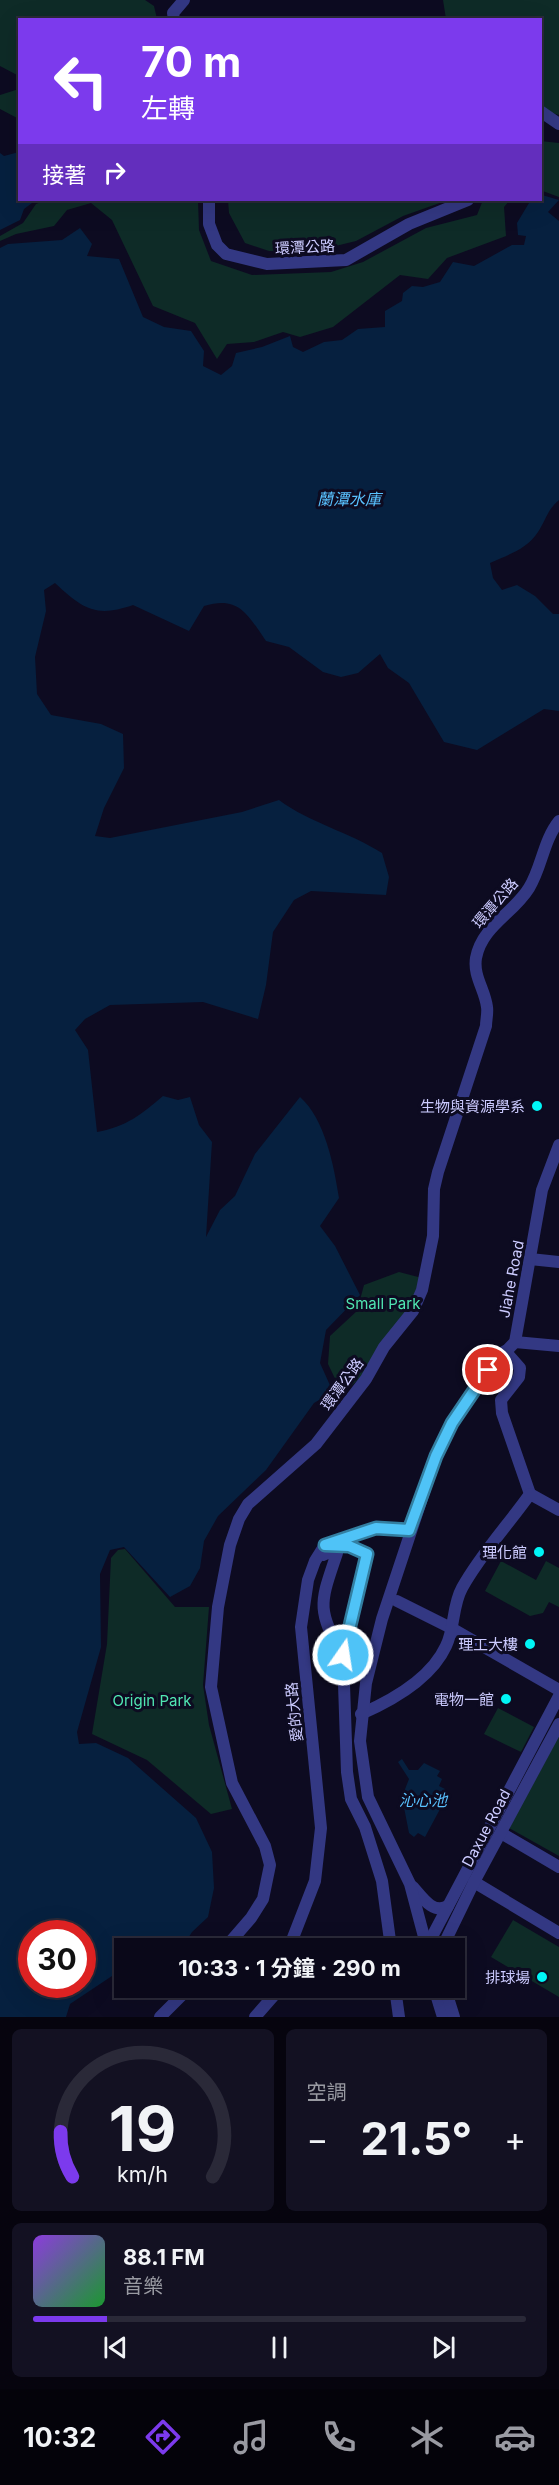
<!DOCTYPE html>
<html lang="zh-TW">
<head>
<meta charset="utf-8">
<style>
	:root { --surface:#0a0819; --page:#131122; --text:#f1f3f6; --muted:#999aa2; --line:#2a2938; --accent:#7c3aed }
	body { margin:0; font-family:Inter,"Noto Sans TC",sans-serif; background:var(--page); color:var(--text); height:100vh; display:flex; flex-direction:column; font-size:22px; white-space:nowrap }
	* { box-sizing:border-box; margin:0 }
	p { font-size:20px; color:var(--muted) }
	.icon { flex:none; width:33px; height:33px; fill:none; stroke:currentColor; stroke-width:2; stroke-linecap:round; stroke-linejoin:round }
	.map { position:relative; height:2017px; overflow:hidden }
	.side { display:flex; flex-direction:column; gap:12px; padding:12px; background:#06040e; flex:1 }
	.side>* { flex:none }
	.hud { position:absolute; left:18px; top:18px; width:524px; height:183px; border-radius:0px; box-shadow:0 6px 24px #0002,0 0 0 2px var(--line); background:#7c3aed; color:#fff; overflow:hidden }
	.speed { position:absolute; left:18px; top:1920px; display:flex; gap:12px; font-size:30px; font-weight:700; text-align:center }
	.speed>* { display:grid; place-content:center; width:78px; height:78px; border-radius:50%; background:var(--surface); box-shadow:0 6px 24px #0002,0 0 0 2px var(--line); line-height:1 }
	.speed .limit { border:9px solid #d22; background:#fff; color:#111 }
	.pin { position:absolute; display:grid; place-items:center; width:51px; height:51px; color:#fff; margin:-26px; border:3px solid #fff; border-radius:50%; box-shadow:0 2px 6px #0007 }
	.me { position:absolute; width:66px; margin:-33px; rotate:13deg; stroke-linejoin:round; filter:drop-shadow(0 0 4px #0008) }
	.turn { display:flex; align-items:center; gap:21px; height:126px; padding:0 24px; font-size:27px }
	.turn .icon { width:78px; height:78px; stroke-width:2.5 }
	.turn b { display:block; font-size:42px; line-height:51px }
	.then { display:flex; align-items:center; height:57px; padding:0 24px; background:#0003; gap:12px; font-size:22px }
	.big { font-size:45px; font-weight:700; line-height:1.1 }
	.side .card { flex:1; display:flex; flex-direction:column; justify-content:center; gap:9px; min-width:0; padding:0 21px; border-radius:9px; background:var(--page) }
	.side .dial { align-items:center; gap:0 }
	.dial svg { height:156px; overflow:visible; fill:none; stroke:var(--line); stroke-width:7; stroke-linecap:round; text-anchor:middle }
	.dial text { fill:var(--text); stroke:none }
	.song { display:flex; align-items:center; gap:18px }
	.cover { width:72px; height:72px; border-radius:9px; background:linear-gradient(135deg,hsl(270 70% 55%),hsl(130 70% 35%)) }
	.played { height:6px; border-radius:3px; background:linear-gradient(90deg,var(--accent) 15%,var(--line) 15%) }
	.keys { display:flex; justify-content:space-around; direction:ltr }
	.heat { display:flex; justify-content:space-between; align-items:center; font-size:33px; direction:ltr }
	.side .tiles { flex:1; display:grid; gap:12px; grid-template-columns:1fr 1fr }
	.card:last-child { grid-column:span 2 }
	.trip { position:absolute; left:114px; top:1938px; width:351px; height:60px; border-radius:0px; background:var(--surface); box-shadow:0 6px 24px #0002,0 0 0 2px var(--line); font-weight:700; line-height:60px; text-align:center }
	.tab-bar { display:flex; height:96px; justify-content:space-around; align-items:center; background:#04030a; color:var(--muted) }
	.tab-bar .icon { width:42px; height:42px }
	.tab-bar .on { color:var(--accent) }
	.tab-bar b { font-size:27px; color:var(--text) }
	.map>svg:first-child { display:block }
	.green { fill:#0e2b27 }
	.water { fill:#06203f; fill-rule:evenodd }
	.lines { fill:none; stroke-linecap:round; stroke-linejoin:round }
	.minor { stroke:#333883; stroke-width:12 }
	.route-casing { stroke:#337fa1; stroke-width:15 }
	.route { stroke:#4fc3f7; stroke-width:10 }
	.poi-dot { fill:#00f5f6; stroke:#0d0b21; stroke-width:2 }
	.labels { text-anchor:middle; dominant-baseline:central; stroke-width:6; stroke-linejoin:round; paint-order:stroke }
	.street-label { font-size:15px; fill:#cccbff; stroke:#0d0b21 }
	.poi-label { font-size:15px; fill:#cccbff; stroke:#0d0b21; text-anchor:end }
	.park-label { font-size:15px; fill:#50e6b2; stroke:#0d0b21 }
	.water-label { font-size:16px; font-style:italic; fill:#59c2ff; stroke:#0d0b21 }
</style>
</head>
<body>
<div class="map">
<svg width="559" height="2017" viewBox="0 0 559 2017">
	<rect width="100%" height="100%" fill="#0d0b21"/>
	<g class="green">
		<polygon points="0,0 145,0 154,6 157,19 20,20 19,76 0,66"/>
		<polygon points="443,0 559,0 559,115 540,109 540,20 446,19"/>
		<polygon points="19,89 20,89 19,119 0,109 0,95"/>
		<polygon points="540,141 559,143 559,197 540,190"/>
		<polygon points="47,200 198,200 199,230 211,261 252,275 331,272 363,262 426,228 477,215 483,200 510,200 504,207 506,236 447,258 428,279 400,275 333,327 300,337 283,332 254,342 227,344 217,359 195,323 153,306 112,220 91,203 67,210 54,226 16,234 0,241 0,236 23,223 36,204"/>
		<polygon points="228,200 448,200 403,216 356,241 311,252 269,251 245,243 229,213"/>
		<path d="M 399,1272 L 422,1278 C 406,1316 376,1370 342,1393 L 328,1364 L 330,1336 L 357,1311 L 364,1285 Z"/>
		<polygon points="125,1549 175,1607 209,1607 203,1685 209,1725 232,1809 211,1814 147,1760 92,1734 107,1644 111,1558 118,1550"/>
		<polygon points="501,1561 536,1580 546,1561 559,1568 559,1607 549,1602 543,1613 530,1616 485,1591"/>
		<polygon points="498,1708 534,1727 521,1752 484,1734"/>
		<polygon points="559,1736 559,1856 509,1828"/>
		<polygon points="513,1920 559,1947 559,1997 491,1957"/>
	</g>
	<g class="water">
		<polygon points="19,152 20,200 36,200 24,209 20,220 0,230 0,153 4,156"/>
		<path d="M 542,195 L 559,200 L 548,212 L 559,221 L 559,500 C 547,510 546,520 538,532 C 526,550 509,554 490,563 L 493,578 L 502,590 L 517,585 L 535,596 L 553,614 L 559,614 L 559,711 L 544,709 L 477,750 L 444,742 L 409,683 L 388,668 L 380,654 L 358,673 L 341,677 L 323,672 L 289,647 L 266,641 C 248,615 239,595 204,606 L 189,631 L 133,605 C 96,618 83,609 55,583 L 44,590 L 46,611 L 35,657 L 37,694 L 51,715 L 101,724 L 123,734 L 124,768 L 104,808 L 95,836 L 110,838 L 242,812 L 279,800 C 310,823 349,832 382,853 L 389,877 L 386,895 L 311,891 L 294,900 L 273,932 L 266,985 L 258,1019 L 203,1002 L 110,1005 L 85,1019 L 75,1030 L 88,1050 L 97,1132 C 126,1127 142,1114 163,1096 L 178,1100 L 190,1097 L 199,1125 L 212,1142 L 206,1237 L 220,1210 L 235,1196 L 255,1154 L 300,1097 C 325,1119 334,1166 339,1198 L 320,1226 L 335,1246 L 360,1295 L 326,1330 L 320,1363 L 333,1392 L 314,1403 L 266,1470 L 218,1516 L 204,1541 L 200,1568 L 190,1586 L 170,1597 L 124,1547 L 110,1550 L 100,1574 L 101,1647 L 77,1732 L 79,1744 L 96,1743 L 128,1758 L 196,1818 L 212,1852 L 214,1888 L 208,1917 L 192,1932 L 182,1948 L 124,1948 L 124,1968 L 70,2004 L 66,2017 L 0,2017 L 0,248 L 8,244 L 62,240 L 80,228 L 92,244 L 87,256 L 119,259 L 143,317 L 164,327 L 191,331 L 204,351 L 203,366 L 221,375 L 232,366 L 236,353 L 262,347 L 290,336 L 293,347 L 303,352 L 324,342 L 342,340 L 358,329 L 385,327 L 385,311 L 402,301 L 403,293 L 412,286 L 423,287 L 440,282 L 453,262 L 474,266 L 512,245 L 524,245 L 526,236 L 518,235 L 517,223 L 529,203 L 540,200 ZM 32,1934 L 82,1934 L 82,1984 L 32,1984 Z"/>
		<polygon points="402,1759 409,1770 418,1770 424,1763 440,1771 437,1776 442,1779 439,1786 445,1789 442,1795 446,1798 425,1837 418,1833 414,1837 409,1833 402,1797 409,1779 398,1762"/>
	</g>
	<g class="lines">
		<g class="minor">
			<polyline points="174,20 173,13 184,0"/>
			<polyline points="540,111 559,124"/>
			<polyline points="209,200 209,224 217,245 226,254 267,264 346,260 409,224 468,200"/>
			<polyline points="530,1259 559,1262"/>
			<polyline points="515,1342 559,1346"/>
			<polyline points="505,1351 520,1368 519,1377 501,1400 502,1413 530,1494"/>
			<polyline points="333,1544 349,1546 367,1554 343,1655 347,1772 351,1799 365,1827 382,1881 391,1948"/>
			<path d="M 323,1555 L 332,1551 L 337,1553 C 321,1601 315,1609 343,1655"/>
			<polyline points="397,1601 451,1628 559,1690"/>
			<path d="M 361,1714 C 393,1700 431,1679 446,1646 C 455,1628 452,1606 462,1588 C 480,1555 508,1525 530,1494 L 559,1510"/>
			<polyline points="501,1833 559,1867"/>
			<polyline points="474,1882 559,1933"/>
			<path d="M 413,1887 C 422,1897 433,1915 448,1906"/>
			<path d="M 225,1948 L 251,1918 L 263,1899 L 270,1865 L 265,1846 L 232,1783 L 211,1687 L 218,1607 L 230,1545 L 239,1519 L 248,1504 L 316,1444 L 366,1379 L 384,1347 L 413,1311 L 422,1290 L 433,1236 L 434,1189 L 438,1172 L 486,1026 C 486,1020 488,1013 487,1007 C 485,990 473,976 476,958 C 482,926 513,914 529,888 C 542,867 543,841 559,821"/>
			<polyline points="289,1948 315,1881 321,1828 301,1627 308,1580 315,1561 325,1545 376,1528 409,1530"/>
			<polyline points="426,1948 559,1696"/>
			<polyline points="427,1948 410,1884 368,1797 360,1741 366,1683 382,1619 436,1456 452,1423 488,1370 515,1342 542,1190 559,1145"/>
			<polyline points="442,1948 474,1882 559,1724"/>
			<polyline points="395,1988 399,2017"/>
			<polyline points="434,1988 443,2017"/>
			<polyline points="445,1988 454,2017"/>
			<polyline points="160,2017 189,1988"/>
			<polyline points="255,2017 276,1993 277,1988"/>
		</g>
	</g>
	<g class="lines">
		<defs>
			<polyline id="route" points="343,1655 367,1554 349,1546 325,1545 376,1528 409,1530 436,1456 452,1423 488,1370"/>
		</defs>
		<use href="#route" class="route-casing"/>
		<use href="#route" class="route"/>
	</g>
	<g class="poi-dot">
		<circle cx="537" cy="1106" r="6"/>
		<circle cx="539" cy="1552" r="6"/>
		<circle cx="530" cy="1644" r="6"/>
		<circle cx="506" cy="1699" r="6"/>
		<circle cx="542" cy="1977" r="6"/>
	</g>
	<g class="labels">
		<g class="street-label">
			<text transform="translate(305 247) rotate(-3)">環潭公路</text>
			<text transform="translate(495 903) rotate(-49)">環潭公路</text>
			<text transform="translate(511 1279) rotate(-79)">Jiahe Road</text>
			<text transform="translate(342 1384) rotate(-54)">環潭公路</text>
			<text transform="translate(294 1712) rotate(-96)">愛的大路</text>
			<text transform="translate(486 1828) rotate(-62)">Daxue Road</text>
		</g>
		<g class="poi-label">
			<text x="525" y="1106">生物與資源學系</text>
			<text x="527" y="1552">理化館</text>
			<text x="518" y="1644">理工大樓</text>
			<text x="494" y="1699">電物一館</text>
			<text x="530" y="1977">排球場</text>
		</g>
		<g class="park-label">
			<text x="383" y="1303">Small Park</text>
			<text x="152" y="1700">Origin Park</text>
		</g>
		<g class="water-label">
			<text x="349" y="499">蘭潭水庫</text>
			<text x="423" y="1800">沁心池</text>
		</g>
	</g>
</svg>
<div class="speed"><div class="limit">30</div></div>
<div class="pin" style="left:488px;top:1370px;background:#d93025"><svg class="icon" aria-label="arrive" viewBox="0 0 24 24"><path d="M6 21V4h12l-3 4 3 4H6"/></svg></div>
<svg class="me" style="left:343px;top:1655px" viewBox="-20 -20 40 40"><circle r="17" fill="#4fc3f7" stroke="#fff" stroke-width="3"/><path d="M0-11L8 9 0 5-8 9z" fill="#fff"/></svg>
<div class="trip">10:33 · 1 分鐘 · 290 m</div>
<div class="hud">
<div class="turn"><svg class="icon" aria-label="left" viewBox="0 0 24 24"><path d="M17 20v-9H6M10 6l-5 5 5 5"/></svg><div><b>70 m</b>左轉</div></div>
<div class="then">接著<svg class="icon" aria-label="right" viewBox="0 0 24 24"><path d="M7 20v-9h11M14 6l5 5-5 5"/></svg></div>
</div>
</div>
<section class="side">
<div class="tiles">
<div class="card dial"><svg viewBox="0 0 100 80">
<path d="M14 69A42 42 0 1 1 86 69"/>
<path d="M14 69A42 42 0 0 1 8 46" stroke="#7c3aed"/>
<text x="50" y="56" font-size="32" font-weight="700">19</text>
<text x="50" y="72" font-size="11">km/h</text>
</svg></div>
<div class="card"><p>空調</p>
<div class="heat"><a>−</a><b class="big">21.5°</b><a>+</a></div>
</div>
<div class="card">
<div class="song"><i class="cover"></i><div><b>88.1 FM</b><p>音樂</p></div></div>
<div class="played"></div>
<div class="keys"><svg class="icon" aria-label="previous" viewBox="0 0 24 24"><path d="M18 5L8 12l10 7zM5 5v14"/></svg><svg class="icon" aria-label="pause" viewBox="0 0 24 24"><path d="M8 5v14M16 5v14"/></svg><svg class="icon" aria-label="next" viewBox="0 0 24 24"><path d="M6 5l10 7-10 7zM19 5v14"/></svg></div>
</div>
</div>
</section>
<nav class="tab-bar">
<b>10:32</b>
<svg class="icon on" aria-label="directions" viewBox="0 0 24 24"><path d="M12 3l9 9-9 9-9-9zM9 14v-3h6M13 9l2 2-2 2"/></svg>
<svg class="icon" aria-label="music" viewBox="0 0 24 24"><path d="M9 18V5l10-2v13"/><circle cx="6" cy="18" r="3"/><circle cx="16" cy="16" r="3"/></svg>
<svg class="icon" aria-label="phone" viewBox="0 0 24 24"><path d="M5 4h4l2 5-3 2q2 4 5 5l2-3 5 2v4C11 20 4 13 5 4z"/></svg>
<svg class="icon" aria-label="climate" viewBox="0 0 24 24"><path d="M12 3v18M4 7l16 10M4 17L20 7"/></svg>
<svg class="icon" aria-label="car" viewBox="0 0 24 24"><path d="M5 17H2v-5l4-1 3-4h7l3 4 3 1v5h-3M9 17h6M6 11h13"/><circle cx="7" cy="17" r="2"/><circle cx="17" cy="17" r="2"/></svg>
</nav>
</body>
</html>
